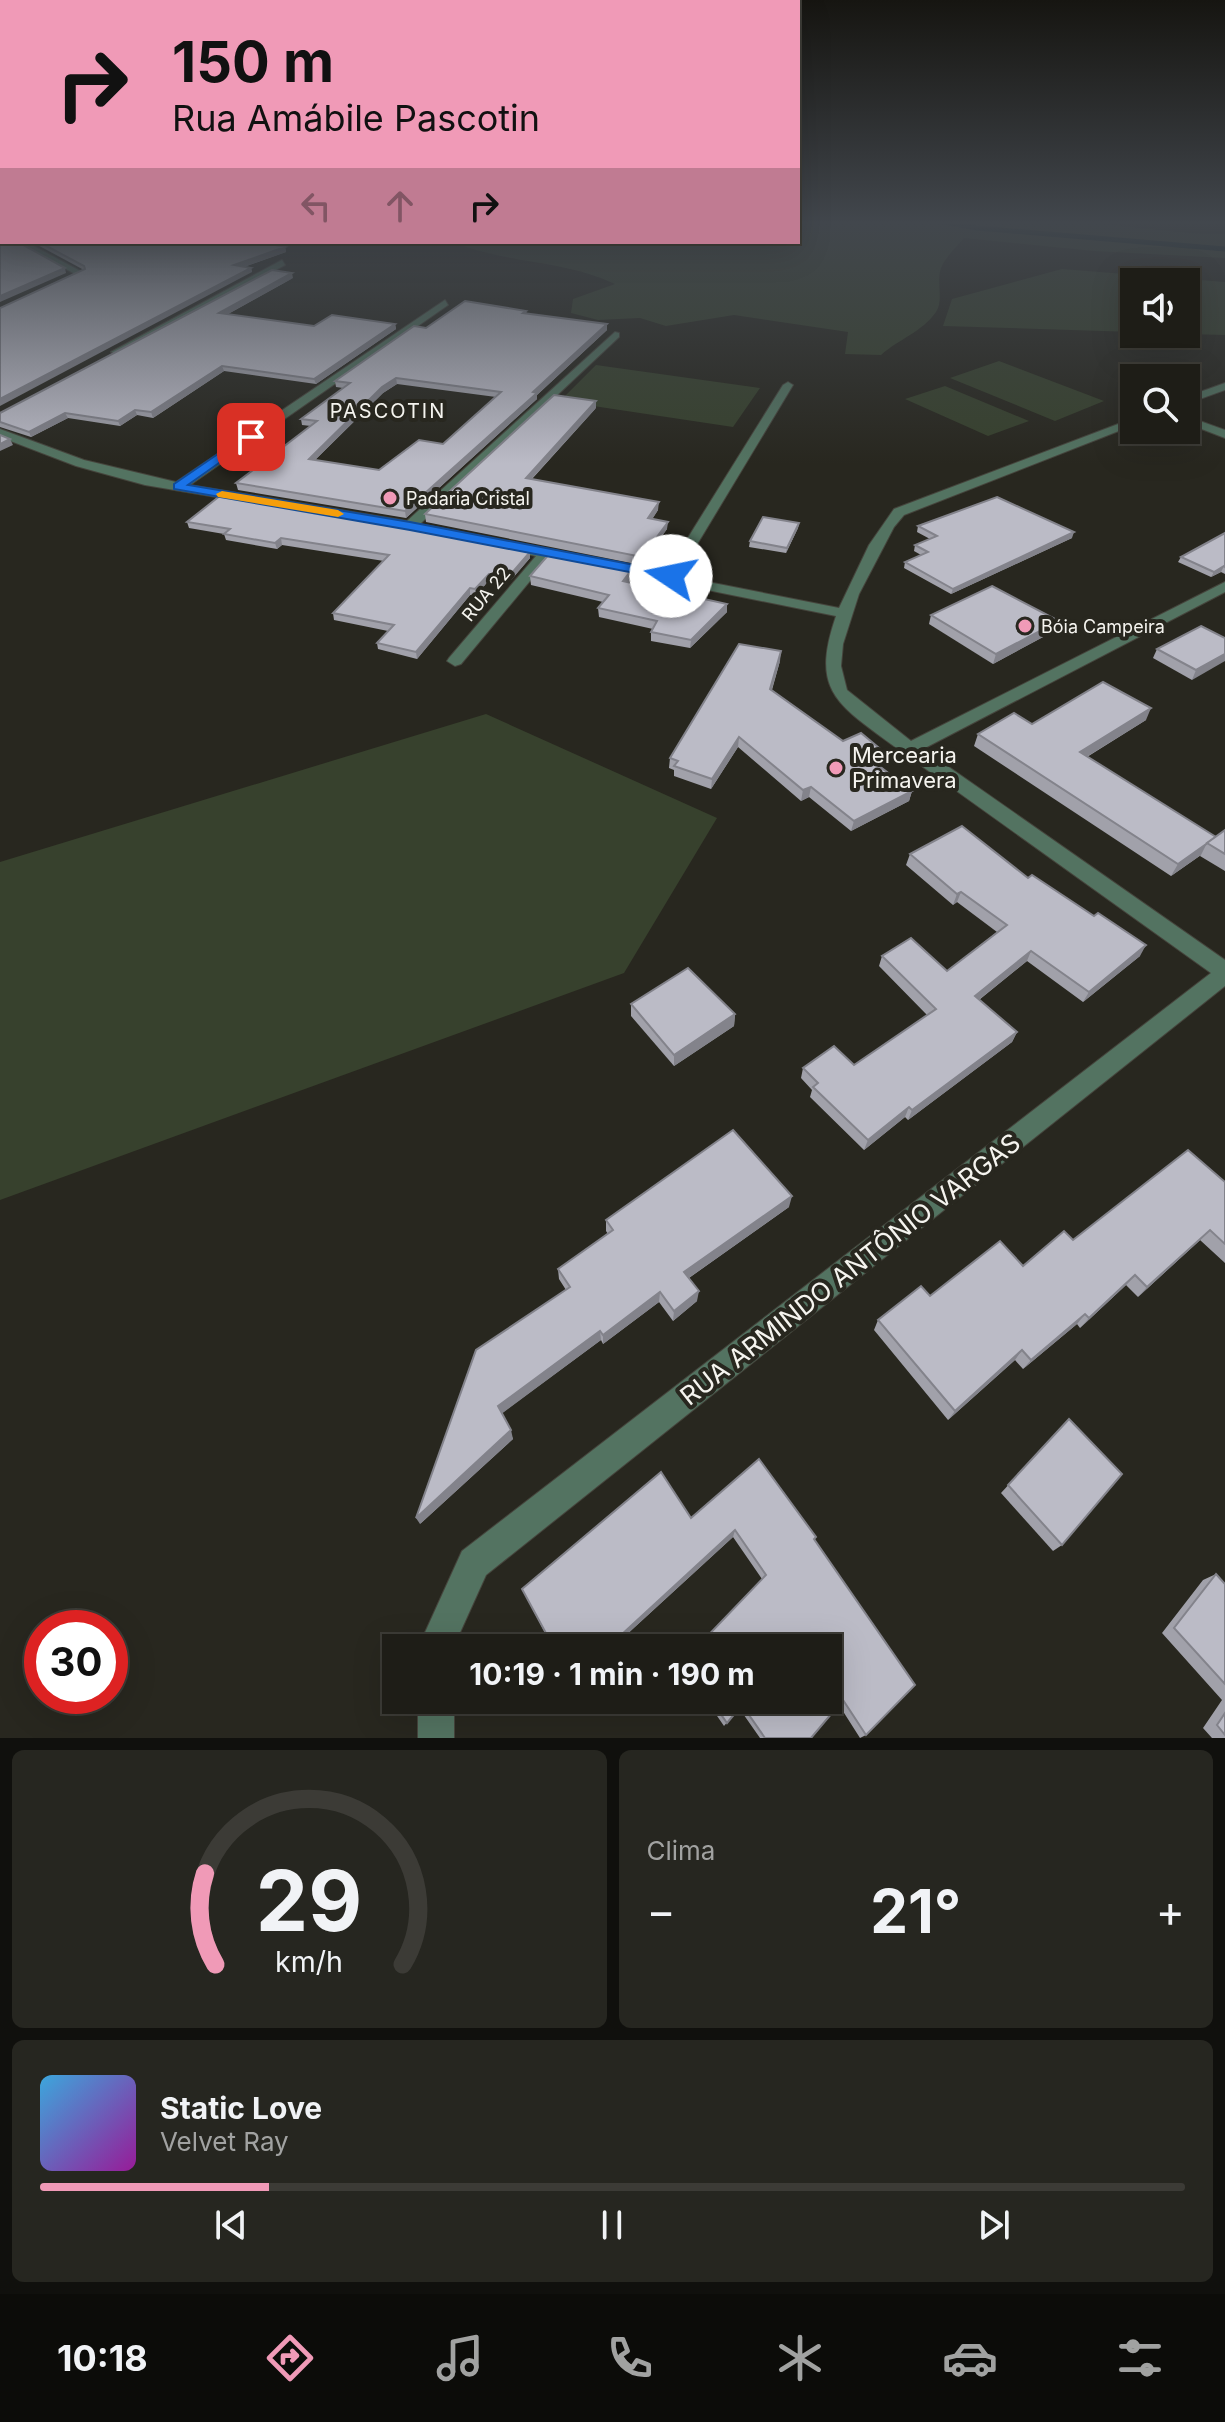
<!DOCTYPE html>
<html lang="pt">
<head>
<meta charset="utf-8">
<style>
	:root { --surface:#1e1d17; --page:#262620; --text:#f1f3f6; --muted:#a1a2a1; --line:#3c3b36; --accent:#f09ab7 }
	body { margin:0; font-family:Inter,sans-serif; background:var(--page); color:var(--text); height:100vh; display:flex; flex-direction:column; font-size:30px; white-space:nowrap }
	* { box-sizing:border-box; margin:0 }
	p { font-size:26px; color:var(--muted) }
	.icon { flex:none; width:44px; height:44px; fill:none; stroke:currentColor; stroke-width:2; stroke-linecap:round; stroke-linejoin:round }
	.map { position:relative; height:1738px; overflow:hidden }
	.panel { display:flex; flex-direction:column; gap:12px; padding:12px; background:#10100d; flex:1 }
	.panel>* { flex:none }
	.banner { position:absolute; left:0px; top:0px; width:800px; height:244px; box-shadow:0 8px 32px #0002,0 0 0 2px var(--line); background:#f09ab7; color:#111; overflow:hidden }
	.buttons { position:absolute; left:1120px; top:268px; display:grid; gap:16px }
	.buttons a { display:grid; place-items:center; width:80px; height:80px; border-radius:0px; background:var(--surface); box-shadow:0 8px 32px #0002,0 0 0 2px var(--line); font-size:40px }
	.speed { position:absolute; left:24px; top:1610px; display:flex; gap:16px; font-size:40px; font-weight:700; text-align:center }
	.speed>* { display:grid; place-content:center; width:104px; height:104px; border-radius:50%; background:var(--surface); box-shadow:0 8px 32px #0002,0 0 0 2px var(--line); line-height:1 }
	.speed .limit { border:12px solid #d22; background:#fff; color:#111 }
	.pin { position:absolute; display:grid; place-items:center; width:68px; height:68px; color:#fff; margin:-34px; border-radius:16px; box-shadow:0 4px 12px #0006 }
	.me { position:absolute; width:88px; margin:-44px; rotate:281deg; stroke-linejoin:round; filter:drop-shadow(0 0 6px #0008) }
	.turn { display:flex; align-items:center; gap:28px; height:168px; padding:0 40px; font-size:36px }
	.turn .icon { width:104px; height:104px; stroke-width:2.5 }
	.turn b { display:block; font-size:56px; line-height:68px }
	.lanes { display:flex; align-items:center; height:76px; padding:0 40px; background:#0003; justify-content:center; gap:40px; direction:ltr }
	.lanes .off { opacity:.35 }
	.big { font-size:60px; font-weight:700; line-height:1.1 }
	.panel .tile { flex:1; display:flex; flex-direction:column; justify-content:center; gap:12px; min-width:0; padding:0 28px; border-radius:12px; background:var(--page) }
	.panel .dial { align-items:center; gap:0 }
	.dial svg { height:208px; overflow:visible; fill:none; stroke:var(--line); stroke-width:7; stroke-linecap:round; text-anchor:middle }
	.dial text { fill:var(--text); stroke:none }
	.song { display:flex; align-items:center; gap:24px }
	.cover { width:96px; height:96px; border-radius:12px; background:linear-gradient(135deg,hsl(200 70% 55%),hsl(300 70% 35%)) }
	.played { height:8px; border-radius:4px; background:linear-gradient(90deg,var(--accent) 20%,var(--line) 20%) }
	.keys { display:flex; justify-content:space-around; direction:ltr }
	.heat { display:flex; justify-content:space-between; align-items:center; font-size:44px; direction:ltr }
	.panel .tiles { flex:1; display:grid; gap:12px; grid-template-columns:1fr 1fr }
	.tile:last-child { grid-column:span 2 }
	.trip { position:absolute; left:382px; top:1634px; width:460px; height:80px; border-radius:0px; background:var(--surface); box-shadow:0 8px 32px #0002,0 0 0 2px var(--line); font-weight:700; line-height:80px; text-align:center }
	.dock { display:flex; height:128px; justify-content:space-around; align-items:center; background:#0c0c09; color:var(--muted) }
	.dock .icon { width:56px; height:56px }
	.dock .current { color:var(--accent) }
	.dock b { font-size:36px; color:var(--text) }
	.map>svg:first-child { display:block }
	.green { fill:#37412d }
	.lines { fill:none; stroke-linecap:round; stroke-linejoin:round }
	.stream { stroke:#00171d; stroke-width:5 }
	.street-casing { stroke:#45443c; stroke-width:2 }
	.street { fill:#537361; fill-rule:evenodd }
	.wall { fill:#a1a1aa; fill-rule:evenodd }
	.shaded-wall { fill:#83838b }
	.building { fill:#bbbbc6; stroke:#83838b; stroke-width:2; fill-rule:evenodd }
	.route { fill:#1a73e8; stroke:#114b97; stroke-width:2 }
	.slow { fill:#f59e0b }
	.poi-dot { fill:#f09ab7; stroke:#28271f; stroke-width:3 }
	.labels { text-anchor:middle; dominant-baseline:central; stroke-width:8; stroke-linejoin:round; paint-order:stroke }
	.far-poi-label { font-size:18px; fill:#f5f4ef; stroke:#28271f; text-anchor:start }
	.far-street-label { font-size:18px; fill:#f5f4ef; stroke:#28271f }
	.far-neighbourhood-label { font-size:20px; letter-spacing:2px; fill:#f5f4ef; stroke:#28271f }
	.poi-label { font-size:22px; fill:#f5f4ef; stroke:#28271f; text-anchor:start }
	.near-street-label { font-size:26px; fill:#f5f4ef; stroke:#28271f }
</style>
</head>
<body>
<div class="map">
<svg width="1225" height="1738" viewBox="0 0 1225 1738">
	<rect width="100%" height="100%" fill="#28271f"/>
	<g class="green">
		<path d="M 798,221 L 1073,221 L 1188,233 L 1225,234 L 1225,258 L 1094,251 L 964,238 C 957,246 945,258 941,268 C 936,282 944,300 936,312 C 922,332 899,339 881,355 L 845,354 L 848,332 L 734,315 L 666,326 L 640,318 L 598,320 L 571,313 L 573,299 L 615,284 C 563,259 505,264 453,242 L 798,242 Z"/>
		<polygon points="1062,269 1225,282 1225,335 1186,334 1186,282 1134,282 1134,332 943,326 952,299"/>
		<polygon points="999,361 1104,401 1055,421 950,378"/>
		<polygon points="596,365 760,388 733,427 560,401"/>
		<polygon points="945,386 1029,421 988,436 905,399"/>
		<polygon points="486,714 717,818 624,973 0,1200 0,862"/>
	</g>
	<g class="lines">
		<polyline class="stream" points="939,221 977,228 1225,249"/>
		<defs>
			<g id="street">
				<polygon points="16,242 26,242 84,273 77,275"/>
				<polygon points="282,260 285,265 120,354 111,352"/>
				<path d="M 445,300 L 448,305 L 190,485 L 407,521 L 615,332 L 619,333 L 619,337 L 420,524 L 666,573 L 783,385 L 788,382 L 793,385 L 678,576 L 839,608 L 869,545 L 894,509 L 1134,418 L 1134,425 L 904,515 L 894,527 L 859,594 L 843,644 L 841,666 L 847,690 L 911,741 L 1225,582 L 1225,592 L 923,749 L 1225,960 L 1225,986 L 486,1575 L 453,1648 L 418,1648 L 462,1551 L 1211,973 L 891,744 C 835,703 811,689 836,616 L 549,558 L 461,664 L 455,666 L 447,661 L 449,658 L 536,556 L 410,530 L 145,485 L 76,466 L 0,437 L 0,429 L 84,460 L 176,482 Z"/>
				<polygon points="1225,383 1225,390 1186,404 1186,397"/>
				<polygon points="1186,416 1225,430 1225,438 1186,423"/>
				<rect x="418" y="1700" width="36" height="38"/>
			</g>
		</defs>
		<use href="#street" class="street-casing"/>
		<use href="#street" class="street"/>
	</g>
	<g class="wall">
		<polygon points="32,242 261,242 285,247 286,252 244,267 251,268 252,272 84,270"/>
		<polygon points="293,278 228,314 314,326 395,324 396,329 316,384 224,371 153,418 137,415 120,426 68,418 31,437 0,427 0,413"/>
		<path d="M 526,311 L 527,314 L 607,330 L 537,395 L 537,399 L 406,518 L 238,490 L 236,483 L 311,426 L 302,425 L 301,419 L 343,388 L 336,387 L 335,381 L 426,328 ZM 397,384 L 496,397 L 443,444 L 379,470 L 315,460 L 383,393 Z"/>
		<polygon points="596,408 532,479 658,510 652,519 667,529 641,565 426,522 425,514"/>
		<polygon points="187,522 530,558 511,580 489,580 476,596 470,595 417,659 378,649 377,643 388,631 334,620 333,613 384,561 282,545 277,549 226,540 224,534 189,528"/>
		<polygon points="799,523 798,528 786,553 749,547 750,541"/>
		<polygon points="918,526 1072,538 951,594 904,568 905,562 921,555 914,551 915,545 930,539 917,532"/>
		<polygon points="1225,533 1225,574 1221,572 1211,577 1178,562 1181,557"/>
		<polygon points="632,569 632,578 629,582 727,604 727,612 690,648 651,641 651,632 653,629 599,617 598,608 603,602 531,585 530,576"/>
		<polygon points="931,615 1056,630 993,664 929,624"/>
		<polygon points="1225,638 1192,680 1153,658 1157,649"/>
		<polygon points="780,661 772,690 843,741 882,762 877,764 912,791 909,801 851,831 809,797 801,801 738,747 711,789 674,776 674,770 669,768 670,758"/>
		<polygon points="1146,720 1087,757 1216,837 1225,830 1225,871 1200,856 1201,855 1171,876 974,746 978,734 1032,724"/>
		<polygon points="910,854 1028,878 1140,956 1083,1002 1027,961 979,1000 1017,1032 1012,1042 908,1120 905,1117 864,1150 810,1097 812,1090 801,1078 803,1068 854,1065 927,1015 879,966 882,956 947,971 997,932 957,902 953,905 906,865"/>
		<polygon points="631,1004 735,1014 734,1026 674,1066 631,1016"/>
		<polygon points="1225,1182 1225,1263 1200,1240 1138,1297 1126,1285 1080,1328 1077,1324 1023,1369 1015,1360 948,1420 874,1330 878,1320 930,1296 1023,1266 1073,1240"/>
		<polygon points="789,1207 689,1278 697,1301 673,1321 659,1302 603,1344 601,1340 502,1413 513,1439 420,1524 566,1290 559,1279 558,1269 608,1234 606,1231 606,1220"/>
		<polygon points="1069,1419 1062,1545 1053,1551 1001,1493"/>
		<polygon points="691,1518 815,1539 866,1735 860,1738 839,1705 811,1738 760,1738 739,1708 724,1726 706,1700 828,1700 762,1579 733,1537 612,1648 553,1648 522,1589"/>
		<polygon points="1216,1574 1225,1584 1225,1738 1212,1738 1203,1728 1222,1700 1162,1633 1203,1580"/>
	</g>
	<g class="shaded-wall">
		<polygon points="285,247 286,252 235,270 234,265"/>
		<polygon points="65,268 66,273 0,302 0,296"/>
		<polygon points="251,268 252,272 0,406 0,399"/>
		<polygon points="292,273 293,278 221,318 219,313"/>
		<polygon points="395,324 396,329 316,384 314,379"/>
		<polygon points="607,324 607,330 537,395 537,399 406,518 405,511"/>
		<polygon points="222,366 224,371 153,418 151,412"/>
		<polygon points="396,378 397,384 383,393 310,465 309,459 382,387"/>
		<polygon points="596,401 596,408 526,485 526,478"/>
		<polygon points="135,410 137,415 120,426 118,421"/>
		<polygon points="65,413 68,418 31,437 29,432"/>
		<polygon points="10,439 13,445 0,451 0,444"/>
		<polygon points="659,502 658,510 648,526 648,518"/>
		<polygon points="668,522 667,529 641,565 642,557"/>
		<polygon points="799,523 798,528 786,553 787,548"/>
		<polygon points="1074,532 1072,538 951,594 953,589"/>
		<polygon points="281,538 282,545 277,549 275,543"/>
		<polygon points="530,552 530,558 511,580 511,574"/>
		<polygon points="1224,566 1221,572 1211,577 1214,572"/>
		<polygon points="632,569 632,578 623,590 623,581"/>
		<polygon points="489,574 489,580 476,596 475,589"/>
		<polygon points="470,588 470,595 417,659 416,652"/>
		<polygon points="727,604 727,612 690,648 691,640"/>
		<polygon points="1059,621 1056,630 993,664 996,654"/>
		<polygon points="781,651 780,661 769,699 770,689"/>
		<polygon points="1225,654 1225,661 1192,680 1196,670"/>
		<polygon points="1151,708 1146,720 1075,764 1080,752"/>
		<polygon points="739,737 738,747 711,789 712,779"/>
		<polygon points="884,752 882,762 868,769 870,759"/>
		<polygon points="811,787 809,797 801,801 803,790"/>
		<polygon points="912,791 909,801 851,831 854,821"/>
		<polygon points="1207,843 1201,855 1171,876 1178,864"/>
		<polygon points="961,892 957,902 953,905 957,894"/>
		<polygon points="1146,945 1140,956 1083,1002 1089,992"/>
		<polygon points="1031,951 1027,961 971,1006 975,996"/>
		<polygon points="735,1014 734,1026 674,1066 674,1055"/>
		<polygon points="1017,1032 1012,1042 908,1120 912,1110"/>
		<polygon points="909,1107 905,1117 864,1150 868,1140"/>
		<polygon points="792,1196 789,1207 683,1282 684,1272"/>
		<polygon points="1210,1230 1200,1240 1138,1297 1147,1287"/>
		<polygon points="1135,1275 1126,1285 1080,1328 1089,1318"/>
		<polygon points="699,1291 697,1301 673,1321 674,1311"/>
		<polygon points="660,1292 659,1302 603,1344 603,1335"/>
		<polygon points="1085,1314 1077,1324 1023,1369 1031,1360"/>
		<polygon points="600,1331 601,1340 500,1415 498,1406"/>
		<polygon points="1022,1350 1015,1360 948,1420 955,1411"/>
		<polygon points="511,1430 513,1439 420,1524 416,1518"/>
		<polygon points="735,1530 733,1537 612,1648 607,1648"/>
	</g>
	<g class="building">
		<polygon points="0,233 2,233 2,242 18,242 65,268 0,296"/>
		<polygon points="39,242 261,242 285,247 234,265 251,268 0,399 0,308 85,269 84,266"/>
		<polygon points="272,270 292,273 219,313 314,326 332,315 395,324 314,379 222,366 151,412 135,410 118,421 65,413 29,432 0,422 0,413"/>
		<path d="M 465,301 L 526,311 L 523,313 L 607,324 L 533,392 L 537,393 L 405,511 L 236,483 L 317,421 L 301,419 L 350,383 L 335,381 L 414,326 L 426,328 ZM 396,378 L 501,392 L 443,444 L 419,440 L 379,470 L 309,459 L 382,387 Z"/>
		<polygon points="554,395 596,401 526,478 659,502 648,518 668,522 642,557 425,514"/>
		<polygon points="0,435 10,439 0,444"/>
		<polygon points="221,495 408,527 530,552 511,574 489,574 475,589 470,588 416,652 377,643 394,625 333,613 389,555 281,538 275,543 224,534 230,529 187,522"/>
		<polygon points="997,497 1074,532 953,589 905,562 928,552 915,545 937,536 918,526"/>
		<polygon points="763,517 799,523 787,548 750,541"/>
		<polygon points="1225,533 1225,567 1224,566 1214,572 1181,557"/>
		<polygon points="550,553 632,569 623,581 727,604 691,640 651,632 657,621 598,608 609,595 530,576"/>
		<polygon points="992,586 1059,621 996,654 931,615"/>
		<polygon points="1201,626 1225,638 1225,654 1196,670 1157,649"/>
		<polygon points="739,644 781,651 770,689 843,741 861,733 884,752 870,759 912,791 854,821 811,787 803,790 739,737 712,779 674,766 678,761 670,758"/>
		<polygon points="1103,682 1151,708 1080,752 1216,837 1178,864 978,734 1014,713 1032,724"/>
		<polygon points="962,826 1028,878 1032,875 1094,916 1098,913 1146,945 1089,992 1031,951 975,996 1017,1032 912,1110 909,1107 868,1140 813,1087 818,1083 803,1068 834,1046 854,1065 936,1009 882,956 911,938 947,971 1007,925 961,892 957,894 910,854"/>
		<polygon points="1225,830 1225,854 1207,843"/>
		<polygon points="688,968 735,1014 674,1055 631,1004"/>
		<polygon points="733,1130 792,1196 684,1272 699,1291 674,1311 660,1292 603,1335 600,1331 498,1406 511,1430 416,1518 476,1350 570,1287 558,1269 613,1230 606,1220"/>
		<polygon points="1188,1150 1225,1182 1225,1244 1210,1230 1147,1287 1135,1275 1089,1318 1085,1314 1031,1360 1022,1350 955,1411 878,1320 921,1286 930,1296 1000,1241 1023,1266 1064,1231 1073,1240"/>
		<polygon points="1069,1419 1122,1474 1062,1545 1008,1485"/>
		<polygon points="759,1459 816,1537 814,1539 915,1685 866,1735 843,1700 811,1738 765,1738 742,1705 727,1723 711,1700 828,1700 828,1648 696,1648 766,1575 735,1530 607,1648 554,1648 522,1589 661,1472 691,1518"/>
		<polygon points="1216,1574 1225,1584 1225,1684 1174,1628"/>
		<polygon points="1225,1713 1225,1735 1217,1725"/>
	</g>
	<linearGradient id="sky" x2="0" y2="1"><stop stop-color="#161511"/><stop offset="0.48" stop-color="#42474d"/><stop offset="1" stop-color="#42474d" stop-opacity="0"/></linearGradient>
	<rect width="1225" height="464" fill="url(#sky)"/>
	<polygon class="route" points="247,434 256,437 188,485 410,522 671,572 678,576 671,580 410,530 174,489 174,484"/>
	<polygon class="slow" points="222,491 338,510 344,514 338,517 218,497 216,494"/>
	<g class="poi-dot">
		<circle cx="390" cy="498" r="8"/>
		<circle cx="1025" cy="626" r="8"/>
		<circle cx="836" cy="768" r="8"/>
	</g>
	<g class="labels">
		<g class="far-poi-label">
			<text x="406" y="498">Padaria Cristal</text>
			<text x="1041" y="626">Bóia Campeira</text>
		</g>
		<g class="far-street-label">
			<text transform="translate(486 594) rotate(-50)">RUA 22</text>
		</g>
		<g class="far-neighbourhood-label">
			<text x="388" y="411">PASCOTIN</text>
		</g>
		<g class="poi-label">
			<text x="852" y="755">Mercearia<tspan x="852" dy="25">Primavera</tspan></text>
		</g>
		<g class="near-street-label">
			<text transform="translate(850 1269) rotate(-38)">RUA ARMINDO ANTÔNIO VARGAS</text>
		</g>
	</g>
</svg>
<div class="buttons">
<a><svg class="icon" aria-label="sound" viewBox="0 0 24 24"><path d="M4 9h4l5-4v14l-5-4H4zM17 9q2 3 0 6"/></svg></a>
<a><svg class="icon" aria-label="search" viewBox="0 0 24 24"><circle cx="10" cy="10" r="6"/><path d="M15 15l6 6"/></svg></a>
</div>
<div class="speed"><div class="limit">30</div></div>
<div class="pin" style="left:251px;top:437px;background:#d93025"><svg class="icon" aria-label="arrive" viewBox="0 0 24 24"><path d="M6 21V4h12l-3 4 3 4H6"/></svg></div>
<svg class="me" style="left:671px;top:576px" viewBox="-20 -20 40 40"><circle r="19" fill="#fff"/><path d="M0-13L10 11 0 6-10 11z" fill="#1a73e8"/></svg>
<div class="trip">10:19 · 1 min · 190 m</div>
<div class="banner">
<div class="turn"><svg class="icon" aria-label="right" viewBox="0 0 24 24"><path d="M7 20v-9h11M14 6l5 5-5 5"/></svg><div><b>150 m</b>Rua Amábile Pascotin</div></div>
<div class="lanes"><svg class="icon off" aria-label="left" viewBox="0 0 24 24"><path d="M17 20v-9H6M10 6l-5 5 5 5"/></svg><svg class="icon off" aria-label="ahead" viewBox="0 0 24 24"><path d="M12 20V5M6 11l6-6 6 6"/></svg><svg class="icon" aria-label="right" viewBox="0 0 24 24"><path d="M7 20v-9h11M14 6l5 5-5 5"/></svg></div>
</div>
</div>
<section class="panel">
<div class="tiles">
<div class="tile dial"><svg viewBox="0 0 100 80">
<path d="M14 69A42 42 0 1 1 86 69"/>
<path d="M14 69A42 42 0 0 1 10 34" stroke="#f09ab7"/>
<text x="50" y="56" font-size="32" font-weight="700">29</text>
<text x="50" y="72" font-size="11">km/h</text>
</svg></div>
<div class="tile"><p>Clima</p>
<div class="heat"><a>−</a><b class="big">21°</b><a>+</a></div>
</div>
<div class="tile">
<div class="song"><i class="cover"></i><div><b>Static Love</b><p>Velvet Ray</p></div></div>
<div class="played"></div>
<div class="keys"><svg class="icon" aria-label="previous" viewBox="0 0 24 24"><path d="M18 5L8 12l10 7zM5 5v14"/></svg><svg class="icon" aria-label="pause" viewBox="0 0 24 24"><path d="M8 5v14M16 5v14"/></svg><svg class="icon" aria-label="next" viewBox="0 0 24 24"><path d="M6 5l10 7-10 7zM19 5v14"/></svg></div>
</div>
</div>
</section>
<nav class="dock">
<b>10:18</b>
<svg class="icon current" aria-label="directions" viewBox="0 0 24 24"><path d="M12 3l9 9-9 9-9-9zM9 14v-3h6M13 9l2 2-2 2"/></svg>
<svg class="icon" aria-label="music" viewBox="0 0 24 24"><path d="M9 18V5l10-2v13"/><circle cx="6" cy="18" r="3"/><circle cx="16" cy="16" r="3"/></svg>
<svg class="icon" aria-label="phone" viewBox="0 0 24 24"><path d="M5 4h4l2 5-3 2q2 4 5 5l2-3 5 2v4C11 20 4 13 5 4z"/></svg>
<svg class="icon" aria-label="climate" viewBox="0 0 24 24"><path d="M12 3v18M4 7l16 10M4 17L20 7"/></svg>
<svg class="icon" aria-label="car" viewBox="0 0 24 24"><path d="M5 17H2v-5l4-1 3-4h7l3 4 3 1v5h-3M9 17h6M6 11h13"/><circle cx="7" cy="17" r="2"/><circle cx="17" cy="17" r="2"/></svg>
<svg class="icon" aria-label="filters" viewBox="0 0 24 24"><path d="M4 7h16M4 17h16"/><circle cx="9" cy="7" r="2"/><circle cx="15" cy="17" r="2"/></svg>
</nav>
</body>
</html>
